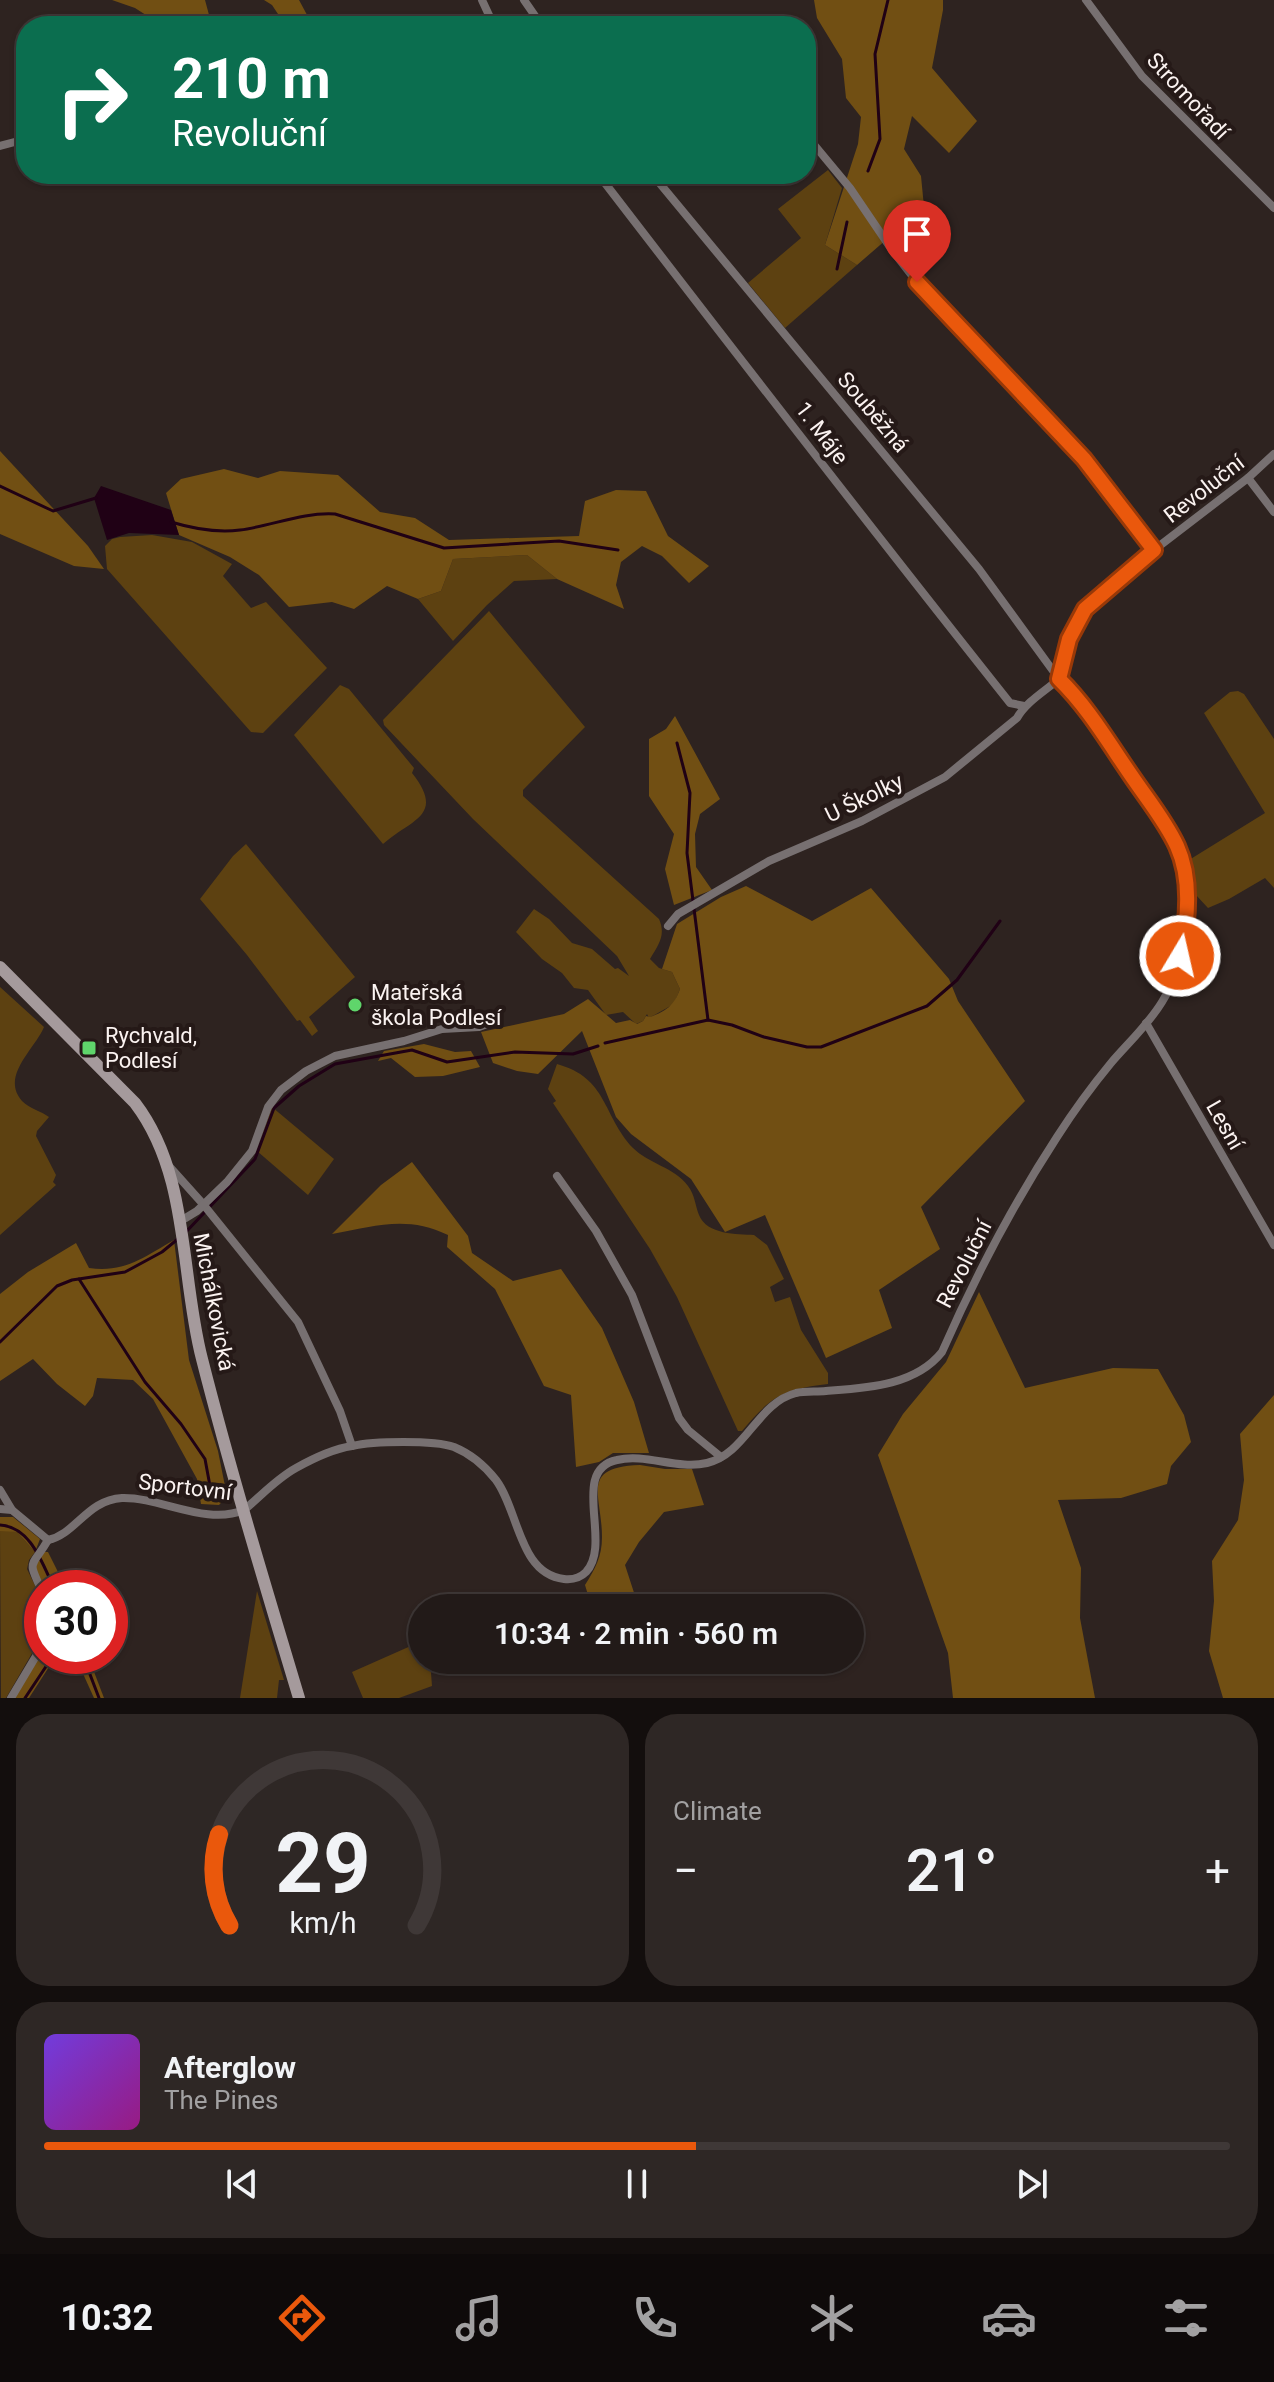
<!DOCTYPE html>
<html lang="en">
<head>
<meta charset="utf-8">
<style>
	:root { --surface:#221a18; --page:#2e2725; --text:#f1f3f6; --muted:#a2a1a2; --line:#3f3837; --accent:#ea580c }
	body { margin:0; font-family:Roboto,sans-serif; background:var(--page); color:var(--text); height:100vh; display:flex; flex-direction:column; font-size:30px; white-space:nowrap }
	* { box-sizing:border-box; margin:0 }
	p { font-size:26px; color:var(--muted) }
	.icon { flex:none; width:44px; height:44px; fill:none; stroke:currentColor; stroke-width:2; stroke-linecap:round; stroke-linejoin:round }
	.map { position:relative; height:1698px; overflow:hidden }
	.panel { display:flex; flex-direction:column; gap:16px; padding:16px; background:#130e0d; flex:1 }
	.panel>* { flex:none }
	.hud { position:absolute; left:16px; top:16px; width:800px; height:168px; border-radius:32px; box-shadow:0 2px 6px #0004,0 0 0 2px var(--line); background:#0b6e4f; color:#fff; overflow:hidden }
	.speed { position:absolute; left:24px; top:1570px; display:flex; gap:16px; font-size:40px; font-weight:700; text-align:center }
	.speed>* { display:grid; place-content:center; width:104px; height:104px; border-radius:50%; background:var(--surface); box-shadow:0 2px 6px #0004,0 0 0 2px var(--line); line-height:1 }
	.speed .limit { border:12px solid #d22; background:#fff; color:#111 }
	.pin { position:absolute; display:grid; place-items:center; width:68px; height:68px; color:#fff; margin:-82px -34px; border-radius:50% 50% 50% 0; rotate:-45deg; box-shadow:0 0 8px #0007 }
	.pin .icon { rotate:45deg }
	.me { position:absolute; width:88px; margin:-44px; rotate:9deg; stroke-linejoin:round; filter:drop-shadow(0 0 6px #0008) }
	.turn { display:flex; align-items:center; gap:28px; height:168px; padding:0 24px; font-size:36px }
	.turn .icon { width:104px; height:104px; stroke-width:2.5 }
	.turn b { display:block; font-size:56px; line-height:68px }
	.big { font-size:60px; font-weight:600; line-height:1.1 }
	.panel .widget { flex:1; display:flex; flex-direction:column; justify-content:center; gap:12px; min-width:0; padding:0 28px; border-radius:32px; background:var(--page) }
	.panel .dial { align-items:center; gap:0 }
	.dial svg { height:208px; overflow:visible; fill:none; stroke:var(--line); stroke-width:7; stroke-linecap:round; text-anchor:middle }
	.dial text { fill:var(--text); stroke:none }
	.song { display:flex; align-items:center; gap:24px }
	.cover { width:96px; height:96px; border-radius:12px; background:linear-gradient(135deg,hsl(260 70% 55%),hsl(310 70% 35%)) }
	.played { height:8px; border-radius:4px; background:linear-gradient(90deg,var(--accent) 55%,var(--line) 55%) }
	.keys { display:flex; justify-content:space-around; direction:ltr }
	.heat { display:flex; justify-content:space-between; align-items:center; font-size:44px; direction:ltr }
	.panel .tiles { flex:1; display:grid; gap:16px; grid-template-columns:1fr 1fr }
	.widget:last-child { grid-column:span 2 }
	.trip { position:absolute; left:408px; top:1594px; width:456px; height:80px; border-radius:40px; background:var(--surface); box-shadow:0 2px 6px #0004,0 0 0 2px var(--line); font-weight:600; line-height:80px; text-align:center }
	.tabs { display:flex; height:128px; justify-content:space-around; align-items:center; background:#0e0a0a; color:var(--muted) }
	.tabs .icon { width:56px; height:56px }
	.tabs .selected { color:var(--accent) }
	.tabs b { font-size:36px; color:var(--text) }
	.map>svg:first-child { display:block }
	.green { fill:#5d4111 }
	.forest { fill:#714f13 }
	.water { fill:#200115 }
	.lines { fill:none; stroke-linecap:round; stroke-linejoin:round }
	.stream { stroke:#200115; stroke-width:3 }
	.street { stroke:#777071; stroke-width:8 }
	.secondary { stroke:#a59a9c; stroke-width:12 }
	.route-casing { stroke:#983908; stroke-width:20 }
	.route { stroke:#ea580c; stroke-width:14 }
	.poi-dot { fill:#5fd56b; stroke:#251917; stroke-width:3 }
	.labels { text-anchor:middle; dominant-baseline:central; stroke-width:8; stroke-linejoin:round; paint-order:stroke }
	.street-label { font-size:22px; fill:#fbf3f1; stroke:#251917 }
	.poi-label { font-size:22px; fill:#fbf3f1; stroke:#251917; text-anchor:start }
</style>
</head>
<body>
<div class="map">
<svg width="1274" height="1698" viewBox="0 0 1274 1698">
	<rect width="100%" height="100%" fill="#2e2320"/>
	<g class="green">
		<polygon points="828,170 842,188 825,245 857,265 785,328 748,283 801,238 778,209"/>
		<polygon points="152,535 192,542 232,564 223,576 251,608 266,602 327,668 263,733 251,732 107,569 105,546 112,539 120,537"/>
		<polygon points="527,555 557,579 514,581 487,605 453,641 418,599 441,591 453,559"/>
		<path d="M 489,611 L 585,727 L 523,790 L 523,796 L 659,919 C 666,935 659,944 650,959 L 659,968 L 672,972 L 680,989 L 674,1004 L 649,1018 L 647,1014 L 643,1021 L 636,1024 L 623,1012 L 606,1015 L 588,990 L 574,988 L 562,973 L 542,959 L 516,932 L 534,909 L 549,919 L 572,943 L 592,949 L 615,969 L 618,968 L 629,976 L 617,956 L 473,819 L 384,725 L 383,720 Z"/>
		<path d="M 340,685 L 349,689 L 414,768 L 412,773 C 446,816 411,819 383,844 L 294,735 Z"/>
		<polygon points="1238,691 1244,694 1274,739 1274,888 1265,878 1229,899 1208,908 1195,894 1189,860 1265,813 1204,713 1230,692"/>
		<polygon points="246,844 355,977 309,1017 318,1031 312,1036 300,1020 297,1021 247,955 200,899 233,856"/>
		<path d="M 0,987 L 44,1027 C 35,1049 0,1076 22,1101 C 30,1109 41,1111 49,1117 L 37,1131 L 36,1136 L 56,1175 L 53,1182 L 56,1185 L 0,1235 Z"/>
		<path d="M 557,1064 C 608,1078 602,1115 633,1148 C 649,1164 674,1167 688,1186 C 695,1195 695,1205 699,1215 C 707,1235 737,1234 754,1235 L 767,1245 L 784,1279 L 770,1287 L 775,1302 L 790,1297 L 801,1330 L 828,1373 L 828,1384 C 783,1389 770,1397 742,1431 L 738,1431 L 677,1297 L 650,1249 L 553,1103 L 556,1101 L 548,1089 Z"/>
		<polygon points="272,1107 334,1159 308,1195 257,1151"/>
		<polygon points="6,1530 17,1532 35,1552 29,1560 27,1569 42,1600 42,1636 6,1698 1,1698 0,1531"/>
		<polygon points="257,1591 284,1680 279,1680 277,1698 240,1698"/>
		<polygon points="422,1641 422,1660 430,1660 432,1686 399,1698 363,1698 352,1672"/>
	</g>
	<g class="forest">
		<polygon points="112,0 205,0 212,26 163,26 135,8"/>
		<polygon points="264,0 299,0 313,26 286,26 272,5"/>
		<polygon points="814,0 943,0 943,10 932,68 977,121 949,153 912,116 904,149 921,176 924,207 857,265 825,245 858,144 861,117 846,98 842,59 817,18"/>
		<polygon points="0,451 88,546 104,569 74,566 0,534"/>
		<polygon points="224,469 258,478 280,471 338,475 380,512 415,518 449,540 579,536 585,501 616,490 646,491 668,536 709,566 689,583 662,556 642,546 621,562 616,585 624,609 557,579 527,555 453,559 441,591 418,599 387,586 354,609 332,602 289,607 259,575 230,557 179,535 166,493 181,479"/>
		<polygon points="675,716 720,799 700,814 695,834 696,867 712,890 674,905 665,869 674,834 649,796 649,739 666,729"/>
		<path d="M 746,886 L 812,921 L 871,888 L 949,979 L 958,1001 L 1025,1101 L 921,1207 L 940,1249 L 879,1290 L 892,1328 L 826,1358 L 765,1215 L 725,1232 L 691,1179 L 631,1134 L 616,1117 L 582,1031 L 538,1074 L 517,1071 L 493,1063 L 481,1032 L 564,1014 L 588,999 L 616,1023 L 630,1020 L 637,1024 L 643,1021 L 646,1016 L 650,1017 C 666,1011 674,1006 680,989 L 672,972 L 662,969 L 677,924 L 721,897 Z"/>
		<polygon points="424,1044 455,1052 471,1051 480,1067 443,1076 415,1077 391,1058 378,1061 384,1051"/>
		<path d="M 412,1162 L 468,1236 L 472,1253 L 513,1281 L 561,1269 L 602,1328 L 634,1402 L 649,1453 L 613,1453 L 599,1462 L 576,1467 L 571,1395 L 544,1386 L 495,1289 L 447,1247 L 448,1235 C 407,1215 375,1226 332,1234 L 381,1185 Z"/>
		<path d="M 174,1240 L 189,1360 L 218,1451 L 227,1496 L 219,1505 L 201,1504 L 197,1479 L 153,1399 L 133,1380 L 97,1378 L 93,1396 L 85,1406 L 57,1384 L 33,1359 L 0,1381 L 0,1294 L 28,1272 L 76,1243 L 89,1268 C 125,1273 144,1257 174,1240 Z"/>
		<polygon points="979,1292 1025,1388 1113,1368 1158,1369 1184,1415 1191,1442 1171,1466 1167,1484 1121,1498 1058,1500 1081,1568 1080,1618 1095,1698 953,1698 948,1653 878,1455 903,1414 946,1362"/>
		<polygon points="1274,1395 1274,1698 1223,1698 1209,1651 1214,1601 1212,1561 1238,1520 1244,1480 1240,1434"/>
		<path d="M 640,1465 L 665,1469 L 692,1469 L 704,1505 L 664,1512 L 639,1542 L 625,1565 L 639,1608 L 592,1608 L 585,1585 C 595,1569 602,1557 602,1537 C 602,1495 579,1467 640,1465 Z"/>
		<polygon points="0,1517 13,1517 40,1539 35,1552 17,1532 0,1531"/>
		<polygon points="41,1552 48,1552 66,1588 43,1588 35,1568"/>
		<polygon points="42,1650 42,1656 56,1656 29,1698 14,1698"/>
		<polygon points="75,1656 88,1656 104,1698 94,1698"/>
	</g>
	<polygon class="water" points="101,486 171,510 179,535 129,533 107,540 94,498"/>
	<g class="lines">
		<g class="stream">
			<polyline points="868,171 880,139 875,54 888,0"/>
			<polyline points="837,269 847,222"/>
			<polyline points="0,486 53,511 96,498"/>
			<path d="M 171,522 C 194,529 216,533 240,530 C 272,526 302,512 335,514 L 444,548 L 559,541 L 618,550"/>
			<polyline points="677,743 690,793 687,853 708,1020"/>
			<polyline points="605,1043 708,1020 732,1025 764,1037 807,1047 821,1047 927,1006 957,980 1000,921"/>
			<polyline points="185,1233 255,1159 274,1108 299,1086 335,1064 412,1050 447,1062 515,1052 573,1054 598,1046"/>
			<polyline points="79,1279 145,1382 181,1424 205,1459 210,1486"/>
			<polyline points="0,1342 57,1286 72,1280 125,1272 162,1252 179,1238"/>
			<path d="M 0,1525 C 31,1527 42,1563 54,1588"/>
			<polyline points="83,1656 99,1698"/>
			<polyline points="25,1698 53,1656"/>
		</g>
		<g class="street">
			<polyline points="482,0 494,26"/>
			<polyline points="524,0 542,26"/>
			<polyline points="1086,0 1142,76 1274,208"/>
			<polyline points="806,135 850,188 892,250 917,282 1084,459 1154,550"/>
			<polyline points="0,146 26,139"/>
			<path d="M 598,174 C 734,351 871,528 1010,703 L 1024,706"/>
			<polyline points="1248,478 1274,512"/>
			<polyline points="1059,679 1069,639 1085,609 1154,550 1248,478 1274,454"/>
			<path d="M 668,926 L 678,914 L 769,861 L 862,821 L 945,777 L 1017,718 C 1026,702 1045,691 1059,679"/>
			<polyline points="1146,1023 1274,1245"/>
			<polyline points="168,1165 203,1204 298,1322 340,1411 352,1446"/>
			<polyline points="557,1176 596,1231 632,1295 679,1418 688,1430 721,1457"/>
			<polyline points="179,1222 197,1211 227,1182 252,1151 268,1107 281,1090 306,1071 335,1056 404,1041 442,1029 479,1027 498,1020"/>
			<polyline points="0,1490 12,1510"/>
			<path d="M 0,1509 L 12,1510 L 48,1540 C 76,1534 87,1500 122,1498 C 161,1497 206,1526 244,1510 C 261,1496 276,1479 296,1468 C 312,1459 333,1449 352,1446 C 373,1441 434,1440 454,1447 C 471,1454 485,1466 496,1480 C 519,1511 519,1574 564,1579 C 573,1580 580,1578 586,1572 C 613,1543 569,1470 617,1460 C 646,1453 677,1470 707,1463 C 746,1454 757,1403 796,1393 C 805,1391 816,1392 826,1391 C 866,1388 915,1386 942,1352 C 975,1277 1012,1206 1057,1137 C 1073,1112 1092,1086 1111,1063 C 1128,1043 1148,1025 1162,1002 C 1194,951 1195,880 1166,828 L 1071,691 L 1059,679 L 979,569 L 652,174"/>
			<path d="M 42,1591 C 26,1558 32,1568 48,1540"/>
			<polyline points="11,1698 42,1646"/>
		</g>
		<path class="secondary" d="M 0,967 L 135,1103 C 190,1175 180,1275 202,1359 C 231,1473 265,1585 299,1698"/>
	</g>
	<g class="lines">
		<defs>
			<path id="route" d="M 917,282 L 1084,459 L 1154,550 L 1085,609 L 1069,639 L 1059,679 C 1088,707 1110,745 1133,778 C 1148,800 1166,822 1177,846 C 1192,879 1188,921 1180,956"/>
		</defs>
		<use href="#route" class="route-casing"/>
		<use href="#route" class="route"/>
	</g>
	<g class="poi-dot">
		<circle cx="355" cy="1005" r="8"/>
		<rect x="81" y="1040" width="16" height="16" rx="4"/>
	</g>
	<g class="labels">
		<g class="street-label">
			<text transform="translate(1188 96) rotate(47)">Stromořadí</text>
			<text transform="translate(873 412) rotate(50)">Souběžná</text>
			<text transform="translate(822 433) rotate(53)">1. Máje</text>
			<text transform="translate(1204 489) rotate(-38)">Revoluční</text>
			<text transform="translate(864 798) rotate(-26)">U Školky</text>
			<text transform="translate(1225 1125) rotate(60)">Lesní</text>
			<text transform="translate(964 1264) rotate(-63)">Revoluční</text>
			<text transform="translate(214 1302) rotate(79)">Michálkovická</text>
			<text transform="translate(185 1487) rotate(7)">Sportovní</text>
		</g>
		<g class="poi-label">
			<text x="371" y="992">Mateřská<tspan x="371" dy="25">škola Podlesí</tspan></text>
			<text x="105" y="1035">Rychvald,<tspan x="105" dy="25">Podlesí</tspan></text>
		</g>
	</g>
</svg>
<div class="speed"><div class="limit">30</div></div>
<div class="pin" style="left:917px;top:282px;background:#d93025"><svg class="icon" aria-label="arrive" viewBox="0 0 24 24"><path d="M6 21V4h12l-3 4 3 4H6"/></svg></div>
<svg class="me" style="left:1180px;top:956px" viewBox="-20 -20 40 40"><circle r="17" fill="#ea580c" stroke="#fff" stroke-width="3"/><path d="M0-11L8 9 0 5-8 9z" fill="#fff"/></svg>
<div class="trip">10:34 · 2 min · 560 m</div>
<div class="hud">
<div class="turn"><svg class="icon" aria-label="right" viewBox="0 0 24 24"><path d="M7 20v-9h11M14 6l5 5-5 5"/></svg><div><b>210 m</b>Revoluční</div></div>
</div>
</div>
<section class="panel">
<div class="tiles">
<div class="widget dial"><svg viewBox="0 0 100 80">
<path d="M14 69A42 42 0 1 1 86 69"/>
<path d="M14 69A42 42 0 0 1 10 34" stroke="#ea580c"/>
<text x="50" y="56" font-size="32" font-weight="700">29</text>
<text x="50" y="72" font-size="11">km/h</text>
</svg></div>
<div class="widget"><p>Climate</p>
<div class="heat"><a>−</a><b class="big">21°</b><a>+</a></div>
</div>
<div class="widget">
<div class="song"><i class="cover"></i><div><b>Afterglow</b><p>The Pines</p></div></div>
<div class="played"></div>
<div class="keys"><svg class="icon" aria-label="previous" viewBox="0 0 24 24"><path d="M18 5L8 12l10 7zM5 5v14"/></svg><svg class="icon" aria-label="pause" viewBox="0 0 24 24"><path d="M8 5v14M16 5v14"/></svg><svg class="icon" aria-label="next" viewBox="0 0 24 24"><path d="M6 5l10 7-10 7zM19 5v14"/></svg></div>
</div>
</div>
</section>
<nav class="tabs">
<b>10:32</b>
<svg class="icon selected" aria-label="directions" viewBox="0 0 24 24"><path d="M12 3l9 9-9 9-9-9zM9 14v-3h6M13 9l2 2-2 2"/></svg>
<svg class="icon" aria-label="music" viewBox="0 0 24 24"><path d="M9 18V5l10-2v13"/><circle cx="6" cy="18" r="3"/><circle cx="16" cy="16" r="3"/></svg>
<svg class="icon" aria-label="phone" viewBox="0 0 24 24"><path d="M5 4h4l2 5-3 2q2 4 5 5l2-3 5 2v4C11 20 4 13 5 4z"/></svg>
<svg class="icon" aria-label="climate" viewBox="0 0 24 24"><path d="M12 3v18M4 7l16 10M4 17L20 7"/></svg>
<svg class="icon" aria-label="car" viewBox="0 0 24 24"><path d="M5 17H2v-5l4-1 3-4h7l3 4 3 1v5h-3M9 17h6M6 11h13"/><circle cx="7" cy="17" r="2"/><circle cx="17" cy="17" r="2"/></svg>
<svg class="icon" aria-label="filters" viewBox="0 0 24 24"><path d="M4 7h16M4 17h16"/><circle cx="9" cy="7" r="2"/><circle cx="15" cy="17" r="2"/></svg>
</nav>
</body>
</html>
